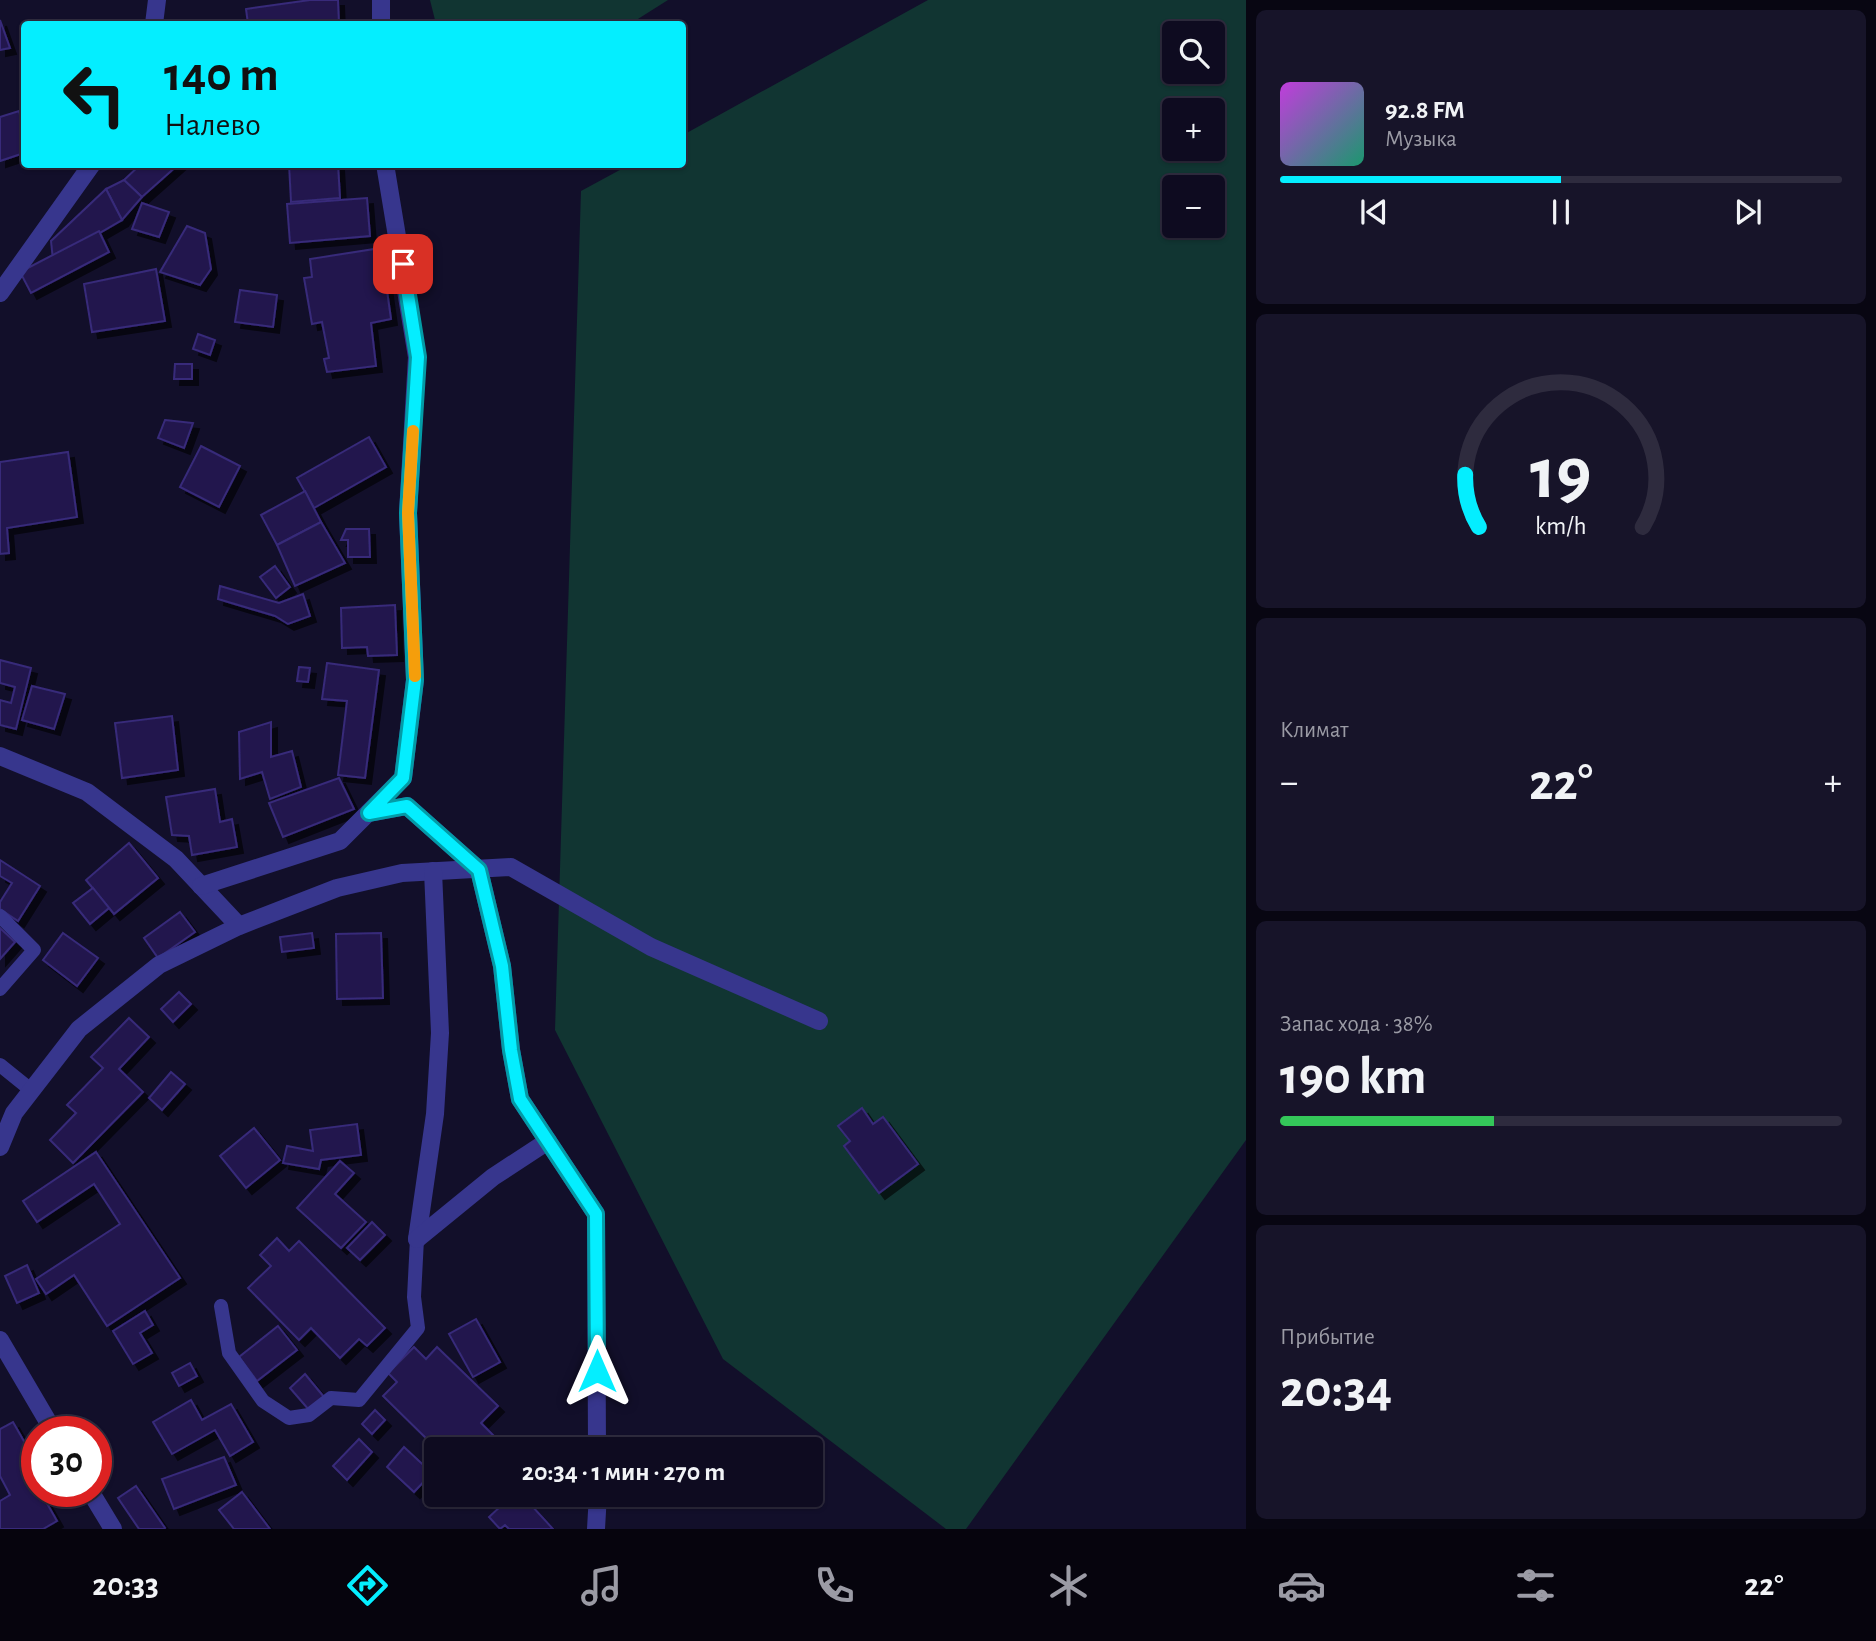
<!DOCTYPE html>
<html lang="ru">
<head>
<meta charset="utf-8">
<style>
	:root { --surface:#0e0b20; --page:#171429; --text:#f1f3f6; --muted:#9b9ba5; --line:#2e2b3e; --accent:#04eeff }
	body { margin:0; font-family:"Alegreya Sans",sans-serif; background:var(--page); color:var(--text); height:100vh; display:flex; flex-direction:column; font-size:26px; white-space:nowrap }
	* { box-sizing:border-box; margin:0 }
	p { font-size:23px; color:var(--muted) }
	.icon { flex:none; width:38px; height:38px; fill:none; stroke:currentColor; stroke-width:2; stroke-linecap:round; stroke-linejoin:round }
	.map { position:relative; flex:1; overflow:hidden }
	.details { display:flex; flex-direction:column; gap:10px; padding:10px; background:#080612; width:630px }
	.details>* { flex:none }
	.guide { position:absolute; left:21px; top:21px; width:665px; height:147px; border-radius:7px; box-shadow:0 2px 5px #0004,0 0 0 2px var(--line); background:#04eeff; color:#111; overflow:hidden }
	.tools { position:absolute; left:1162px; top:21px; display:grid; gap:14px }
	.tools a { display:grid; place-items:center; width:63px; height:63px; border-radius:7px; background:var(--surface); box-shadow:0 2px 5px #0004,0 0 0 2px var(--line); font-size:35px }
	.speed { position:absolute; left:21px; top:1416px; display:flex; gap:14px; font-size:35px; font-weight:700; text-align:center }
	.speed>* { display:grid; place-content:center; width:91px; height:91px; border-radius:50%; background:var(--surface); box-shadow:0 2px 5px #0004,0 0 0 2px var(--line); line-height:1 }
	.speed .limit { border:10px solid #d22; background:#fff; color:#111 }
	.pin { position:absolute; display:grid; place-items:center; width:60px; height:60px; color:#fff; margin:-30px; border-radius:14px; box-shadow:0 4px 10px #0006 }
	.me { position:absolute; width:77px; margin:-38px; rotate:0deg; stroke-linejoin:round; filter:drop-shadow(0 0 5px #0008) }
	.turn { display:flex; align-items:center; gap:24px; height:147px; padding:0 28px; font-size:32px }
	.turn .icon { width:91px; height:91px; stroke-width:2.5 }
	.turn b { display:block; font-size:49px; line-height:60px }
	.big { font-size:52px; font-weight:600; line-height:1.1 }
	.details .card { flex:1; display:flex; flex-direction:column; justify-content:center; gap:10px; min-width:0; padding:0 24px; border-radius:10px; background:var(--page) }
	.details .dial { align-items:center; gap:0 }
	.dial svg { height:182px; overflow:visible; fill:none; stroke:var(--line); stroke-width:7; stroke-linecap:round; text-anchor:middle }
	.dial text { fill:var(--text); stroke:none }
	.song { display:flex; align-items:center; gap:21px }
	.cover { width:84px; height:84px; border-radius:10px; background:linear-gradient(135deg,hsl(290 70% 55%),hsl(160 70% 35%)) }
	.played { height:7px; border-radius:4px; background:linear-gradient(90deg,var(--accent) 50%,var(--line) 50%) }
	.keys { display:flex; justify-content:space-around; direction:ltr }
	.heat { display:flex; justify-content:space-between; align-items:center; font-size:38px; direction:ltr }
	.charge { height:10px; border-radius:5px; background:linear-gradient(90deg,#34c759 38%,var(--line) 0) }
	.trip { position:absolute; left:424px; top:1437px; width:399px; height:70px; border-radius:7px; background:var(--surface); box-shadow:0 2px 5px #0004,0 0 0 2px var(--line); font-weight:600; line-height:70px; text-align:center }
	.menu { display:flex; height:112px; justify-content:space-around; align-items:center; background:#06040d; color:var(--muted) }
	.menu .icon { width:49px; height:49px }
	.menu .selected { color:var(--accent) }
	.menu b { font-size:32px; color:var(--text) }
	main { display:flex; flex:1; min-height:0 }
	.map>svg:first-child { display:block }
	.green { fill:#113532; fill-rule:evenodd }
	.building { fill:#22194d; stroke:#372a7a; stroke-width:2; filter:url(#shadow) }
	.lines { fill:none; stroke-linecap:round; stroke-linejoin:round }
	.service { stroke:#37368d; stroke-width:14 }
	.minor { stroke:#37368d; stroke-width:18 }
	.route-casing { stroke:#039ba6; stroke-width:18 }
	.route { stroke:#04eeff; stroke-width:12 }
	.slow { stroke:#f59e0b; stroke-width:12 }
</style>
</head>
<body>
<main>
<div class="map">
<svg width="1246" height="1529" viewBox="0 0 1246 1529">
	<defs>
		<filter id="shadow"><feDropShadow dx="6" dy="6" stdDeviation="0" flood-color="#0009"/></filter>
	</defs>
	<rect width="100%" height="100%" fill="#120f2a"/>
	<g class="green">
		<polygon points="430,0 668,0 630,24 436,24"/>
		<path d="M 928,0 L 1246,0 L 1246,1140 L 966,1529 L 946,1529 L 723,1359 L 555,1030 L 581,191 L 629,165 L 682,164 L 683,135 ZM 1174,33 L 1213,33 L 1213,72 L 1174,72 ZM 1174,110 L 1213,110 L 1213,149 L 1174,149 ZM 1174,187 L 1213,187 L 1213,226 L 1174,226 Z"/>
	</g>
	<g class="building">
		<polygon points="310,0 338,0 339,24 248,24 246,9"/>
		<polygon points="0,20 10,48 0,50"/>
		<polygon points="19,111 24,129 24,153 0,161 0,117"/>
		<polygon points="141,164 179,164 142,197 124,180"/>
		<polygon points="289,164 338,164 340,198 291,202"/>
		<polygon points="124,180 142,197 122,220 106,189"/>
		<polygon points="106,189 122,220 53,260 51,241"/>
		<polygon points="367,198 370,236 290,243 287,204"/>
		<polygon points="142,203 169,212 159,237 132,229"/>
		<polygon points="187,226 205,233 211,269 200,285 160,272"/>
		<polygon points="99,231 109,252 31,293 20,272"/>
		<polygon points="381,248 391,319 371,323 376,366 327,372 324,359 329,358 322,322 312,324 304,278 312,277 310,259"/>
		<polygon points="156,269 165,321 92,332 84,284"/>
		<polygon points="240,290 277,295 273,327 235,322"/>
		<polygon points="198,334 215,340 210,355 193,349"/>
		<polygon points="175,364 192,364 192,379 174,379"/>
		<polygon points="165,420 193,423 184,448 158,438"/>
		<polygon points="369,437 386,467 314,508 297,478"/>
		<polygon points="201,446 240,466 219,507 180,487"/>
		<polygon points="68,452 77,517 7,528 9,553 0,554 0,462"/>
		<polygon points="305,491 321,522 277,545 261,515"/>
		<polygon points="321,522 345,563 295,586 277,545"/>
		<polygon points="346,529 369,529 370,557 348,557 348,540 341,540"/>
		<polygon points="275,566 290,587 276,598 260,577"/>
		<polygon points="220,586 279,603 303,594 310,616 288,624 275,616 218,599"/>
		<polygon points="395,605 397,655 368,656 367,647 342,648 341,608"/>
		<polygon points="0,660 31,668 16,729 0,725 0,700 11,703 15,687 0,683"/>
		<polygon points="327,663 379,670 365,778 338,775 347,701 322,699"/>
		<polygon points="299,667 310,668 308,682 297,681"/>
		<polygon points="32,686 65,694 54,729 22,720"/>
		<polygon points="172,716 178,770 122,778 115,723"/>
		<polygon points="271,722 271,757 292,751 301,787 270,799 262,772 240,779 239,732"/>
		<polygon points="339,778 354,809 283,837 269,803"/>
		<polygon points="215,789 220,822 232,819 237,847 192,855 189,836 172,835 166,797"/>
		<polygon points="129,843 158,878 114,914 86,880"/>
		<polygon points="0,860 40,886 18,921 0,909 0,902 12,883 0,876"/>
		<polygon points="93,888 109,908 90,924 73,903"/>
		<polygon points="180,912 195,932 158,958 144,938"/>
		<polygon points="0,928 15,942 0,959"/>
		<polygon points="63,933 98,958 77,986 43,960"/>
		<polygon points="312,933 314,948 282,952 280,937"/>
		<polygon points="381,933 383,998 337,999 336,934"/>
		<polygon points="179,992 191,1004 173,1022 161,1009"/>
		<polygon points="129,1018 149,1037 119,1069 143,1092 73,1163 50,1140 76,1113 67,1105 103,1068 91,1057"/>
		<polygon points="171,1072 185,1084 162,1110 149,1098"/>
		<polygon points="862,1108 873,1124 883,1117 918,1164 879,1193 844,1146 850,1141 838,1126"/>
		<polygon points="357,1124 361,1155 321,1160 319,1169 283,1163 287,1146 313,1151 310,1130"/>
		<polygon points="254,1128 280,1160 246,1188 220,1156"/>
		<polygon points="96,1152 180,1278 107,1326 74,1275 46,1294 36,1279 120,1224 94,1184 37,1222 23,1201"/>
		<polygon points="340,1161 354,1173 335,1194 366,1222 341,1248 297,1208"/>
		<polygon points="372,1222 385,1235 360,1260 347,1248"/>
		<polygon points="277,1238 289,1251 299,1241 385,1328 367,1346 359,1339 340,1358 311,1328 299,1340 248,1288 271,1266 260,1255"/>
		<polygon points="27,1265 39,1293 17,1303 5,1276"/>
		<polygon points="145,1311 153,1325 140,1333 152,1353 133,1364 113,1331"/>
		<polygon points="476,1319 500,1362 473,1377 449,1334"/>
		<polygon points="278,1326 297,1350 257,1381 239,1357"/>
		<polygon points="414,1347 426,1359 437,1347 498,1406 481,1423 507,1449 437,1449 383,1396 397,1382 388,1373"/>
		<polygon points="190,1363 197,1376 179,1386 172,1373"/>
		<polygon points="305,1374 324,1397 309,1410 290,1388"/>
		<polygon points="191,1400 202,1420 231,1404 253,1442 230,1456 215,1430 172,1454 153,1422"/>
		<polygon points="375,1410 385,1420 372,1434 362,1424"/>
		<polygon points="13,1422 37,1464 37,1491 40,1491 57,1521 43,1529 0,1529 0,1501 10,1495 0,1476 0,1429"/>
		<polygon points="359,1439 372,1452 347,1480 333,1466"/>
		<polygon points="404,1447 432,1473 414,1492 387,1467"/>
		<polygon points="224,1457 236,1485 174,1509 162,1479"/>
		<polygon points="136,1486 165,1528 164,1529 139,1529 118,1498"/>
		<polygon points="242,1492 270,1529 234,1529 219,1510"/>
		<polygon points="514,1494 521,1494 553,1529 509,1529 505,1525 500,1529 489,1517"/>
	</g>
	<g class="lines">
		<g class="service">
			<polyline points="0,916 34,950 0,989"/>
			<polyline points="0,1065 31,1090"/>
			<polyline points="221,1306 229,1353 263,1401 289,1418 309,1415 331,1398 359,1400 418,1328 414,1297 417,1239"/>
		</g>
		<g class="minor">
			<polyline points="154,24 157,0"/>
			<polyline points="381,24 381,0"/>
			<polyline points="0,293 92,164"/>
			<polyline points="0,756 87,792 176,859 239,926"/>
			<polyline points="369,813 407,806 479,870 502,966 511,1050 520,1099 596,1214 597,1449"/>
			<polyline points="201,886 340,841 403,778 415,680 408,513 417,357 385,164"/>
			<polyline points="0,1147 14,1113 79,1029 159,965 239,926 337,888 402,873 511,867 651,947 819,1021"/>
			<polyline points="417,1239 435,1114 440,1033 433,871"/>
			<polyline points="417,1239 493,1177 548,1141"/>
			<polyline points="0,1340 54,1432"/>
			<polyline points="90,1491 113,1529"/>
			<polyline points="596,1529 598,1494"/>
		</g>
	</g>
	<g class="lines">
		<defs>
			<polyline id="route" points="403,264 418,357 408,513 415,680 403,778 369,813 407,806 479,870 502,966 511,1050 520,1099 596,1214 597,1371"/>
		</defs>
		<use href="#route" class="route-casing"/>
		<use href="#route" class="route"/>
		<polyline class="slow" points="413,431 408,513 415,676"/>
	</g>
</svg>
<div class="tools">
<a><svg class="icon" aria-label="search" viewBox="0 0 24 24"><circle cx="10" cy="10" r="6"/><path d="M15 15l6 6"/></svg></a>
<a>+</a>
<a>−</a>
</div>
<div class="speed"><div class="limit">30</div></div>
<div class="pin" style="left:403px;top:264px;background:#d93025"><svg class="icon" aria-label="arrive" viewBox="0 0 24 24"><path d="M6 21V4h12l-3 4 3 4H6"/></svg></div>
<svg class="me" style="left:597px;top:1371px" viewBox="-20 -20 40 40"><path d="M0-17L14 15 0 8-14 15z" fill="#04eeff" stroke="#fff" stroke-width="4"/></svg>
<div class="trip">20:34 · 1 мин · 270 m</div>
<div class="guide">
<div class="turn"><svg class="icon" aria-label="left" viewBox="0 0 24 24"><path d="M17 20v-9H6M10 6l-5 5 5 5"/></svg><div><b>140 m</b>Налево</div></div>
</div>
</div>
<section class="details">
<div class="card">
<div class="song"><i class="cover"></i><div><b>92.8 FM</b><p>Музыка</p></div></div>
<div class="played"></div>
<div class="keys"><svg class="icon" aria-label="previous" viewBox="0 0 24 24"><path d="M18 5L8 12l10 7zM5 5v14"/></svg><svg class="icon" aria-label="pause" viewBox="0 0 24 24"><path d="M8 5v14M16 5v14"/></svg><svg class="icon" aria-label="next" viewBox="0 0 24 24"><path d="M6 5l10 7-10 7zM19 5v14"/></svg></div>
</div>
<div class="card dial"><svg viewBox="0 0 100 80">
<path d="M14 69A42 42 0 1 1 86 69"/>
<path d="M14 69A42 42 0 0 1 8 46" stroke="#04eeff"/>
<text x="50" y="56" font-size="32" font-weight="700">19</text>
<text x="50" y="72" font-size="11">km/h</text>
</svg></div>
<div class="card"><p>Климат</p>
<div class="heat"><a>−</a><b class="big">22°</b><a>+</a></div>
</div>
<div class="card"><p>Запас хода · 38%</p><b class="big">190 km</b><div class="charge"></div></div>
<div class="card"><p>Прибытие</p><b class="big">20:34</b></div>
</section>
</main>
<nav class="menu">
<b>20:33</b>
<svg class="icon selected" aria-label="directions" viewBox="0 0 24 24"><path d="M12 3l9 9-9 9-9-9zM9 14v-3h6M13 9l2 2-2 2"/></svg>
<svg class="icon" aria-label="music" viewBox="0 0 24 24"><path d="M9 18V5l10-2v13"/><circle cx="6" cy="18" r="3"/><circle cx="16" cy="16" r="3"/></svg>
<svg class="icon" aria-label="phone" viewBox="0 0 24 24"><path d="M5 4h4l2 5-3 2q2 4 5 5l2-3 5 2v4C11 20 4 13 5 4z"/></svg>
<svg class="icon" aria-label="climate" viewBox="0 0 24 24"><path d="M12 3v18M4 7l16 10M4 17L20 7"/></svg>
<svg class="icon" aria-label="car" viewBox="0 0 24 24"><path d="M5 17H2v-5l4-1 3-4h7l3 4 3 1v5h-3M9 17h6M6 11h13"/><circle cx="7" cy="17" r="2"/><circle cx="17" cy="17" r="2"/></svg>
<svg class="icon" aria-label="filters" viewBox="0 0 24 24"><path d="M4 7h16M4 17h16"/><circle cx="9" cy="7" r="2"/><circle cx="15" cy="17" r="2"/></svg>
<b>22°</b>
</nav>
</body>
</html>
